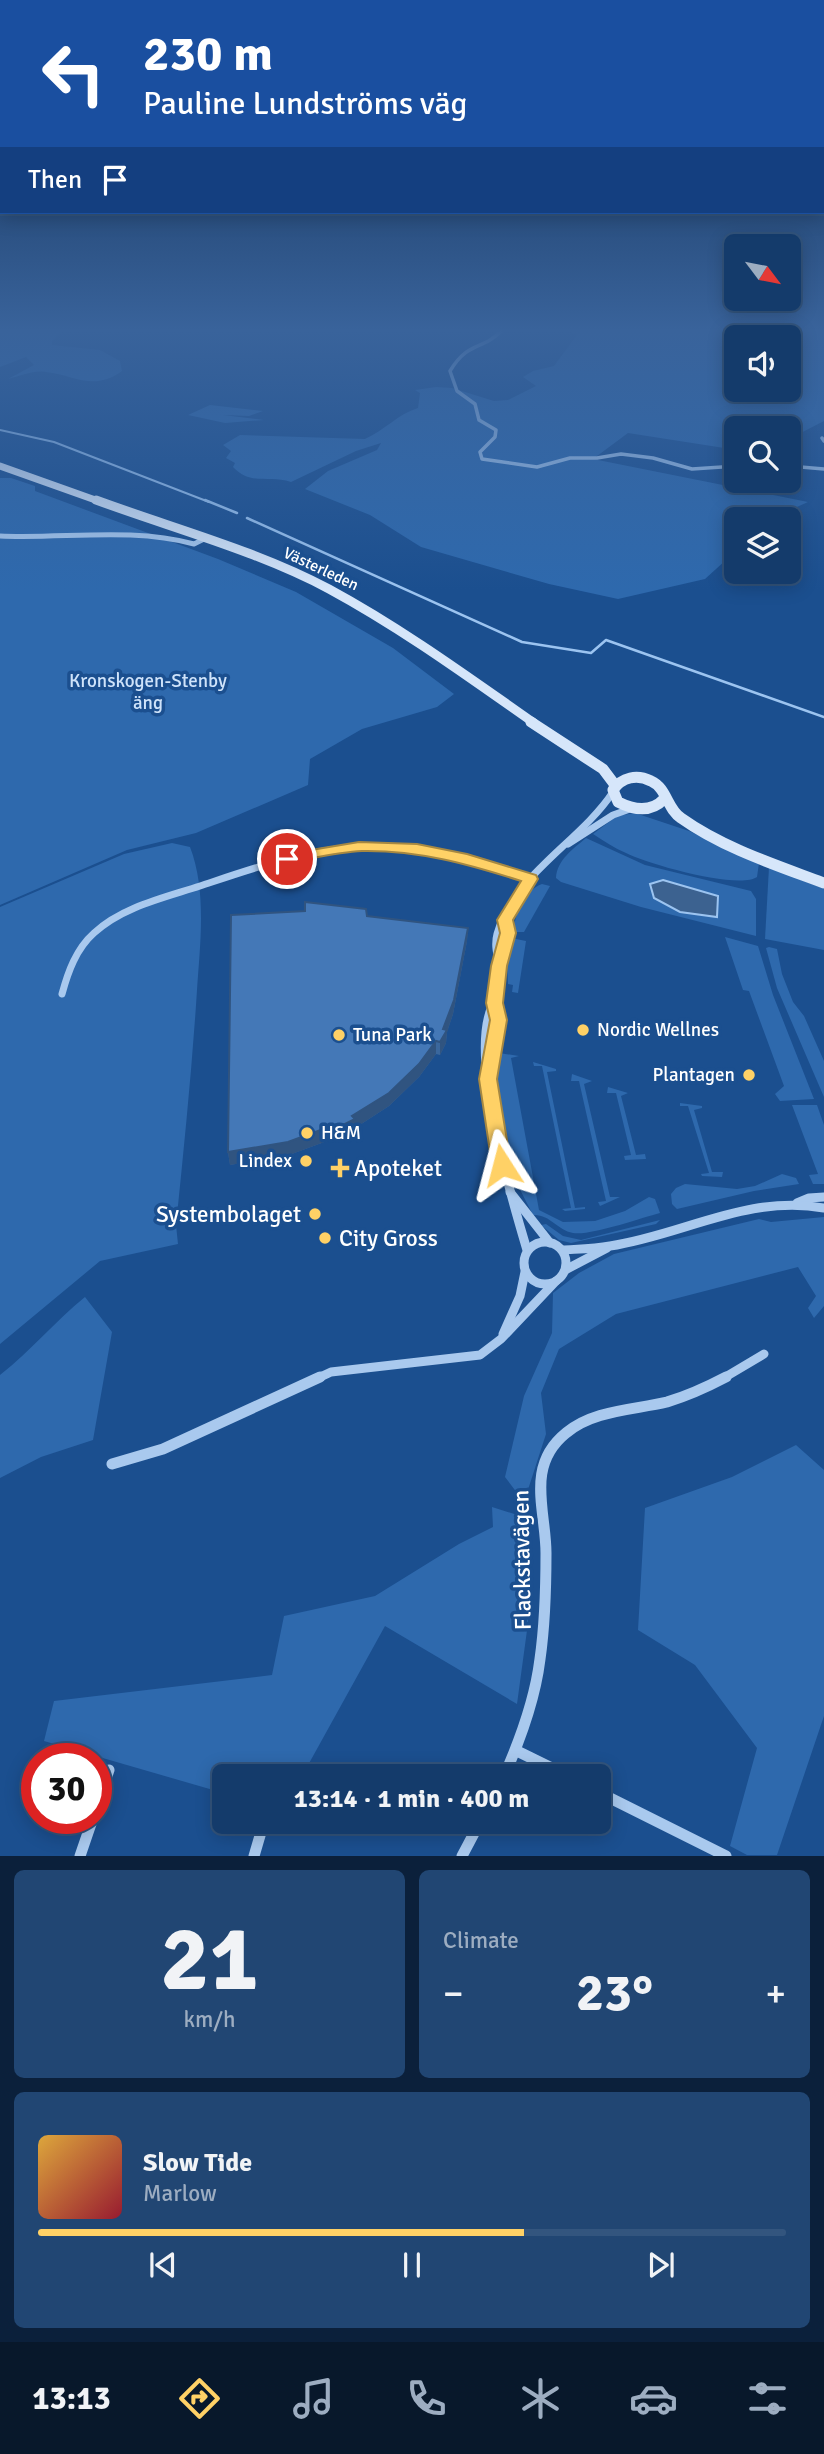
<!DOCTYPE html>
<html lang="en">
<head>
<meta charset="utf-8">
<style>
	:root { --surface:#143b6b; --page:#214673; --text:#f1f3f6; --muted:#9dadc1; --line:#33557e; --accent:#ffd166 }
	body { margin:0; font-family:Signika,sans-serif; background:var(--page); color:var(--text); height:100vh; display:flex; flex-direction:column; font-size:26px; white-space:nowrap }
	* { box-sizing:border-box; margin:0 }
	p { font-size:23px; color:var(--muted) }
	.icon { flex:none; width:38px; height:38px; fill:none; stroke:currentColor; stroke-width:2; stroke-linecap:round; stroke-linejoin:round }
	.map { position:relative; height:1856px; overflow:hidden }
	.drawer { display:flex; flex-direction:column; gap:14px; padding:14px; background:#0b203b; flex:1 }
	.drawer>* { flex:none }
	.guide { position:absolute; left:0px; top:0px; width:824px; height:214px; box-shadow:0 4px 18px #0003,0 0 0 2px var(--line); background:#1a4fa0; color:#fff; overflow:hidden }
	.needle { width:46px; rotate:122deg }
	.fabs { position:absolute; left:724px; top:234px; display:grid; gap:14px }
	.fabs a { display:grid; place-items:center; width:77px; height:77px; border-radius:10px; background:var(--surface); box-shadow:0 4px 18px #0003,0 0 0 2px var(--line); font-size:35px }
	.speed { position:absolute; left:21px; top:1743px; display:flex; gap:14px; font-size:35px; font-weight:700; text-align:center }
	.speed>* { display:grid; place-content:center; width:91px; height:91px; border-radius:50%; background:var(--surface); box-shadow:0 4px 18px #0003,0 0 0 2px var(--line); line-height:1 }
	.speed .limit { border:10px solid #d22; background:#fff; color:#111 }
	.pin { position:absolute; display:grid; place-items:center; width:60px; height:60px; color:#fff; margin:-30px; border:4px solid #fff; border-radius:50%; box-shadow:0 2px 7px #0007 }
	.me { position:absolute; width:77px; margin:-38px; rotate:351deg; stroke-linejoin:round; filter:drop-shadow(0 0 5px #0008) }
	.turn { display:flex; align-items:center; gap:24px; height:147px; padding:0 28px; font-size:32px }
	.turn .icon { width:91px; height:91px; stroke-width:2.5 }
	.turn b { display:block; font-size:49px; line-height:60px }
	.then { display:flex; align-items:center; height:66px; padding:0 28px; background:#0003; gap:14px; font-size:26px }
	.big { font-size:52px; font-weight:800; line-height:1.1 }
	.drawer .widget { flex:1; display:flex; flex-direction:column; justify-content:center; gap:10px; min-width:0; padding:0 24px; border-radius:10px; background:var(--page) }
	.drawer .dial { align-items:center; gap:0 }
	.dial b { font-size:91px; line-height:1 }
	.song { display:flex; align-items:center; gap:21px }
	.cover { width:84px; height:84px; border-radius:10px; background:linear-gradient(135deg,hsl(40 70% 55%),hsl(350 70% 35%)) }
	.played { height:7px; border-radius:4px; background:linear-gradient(90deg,var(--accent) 65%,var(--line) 65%) }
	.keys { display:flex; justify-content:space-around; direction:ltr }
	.heat { display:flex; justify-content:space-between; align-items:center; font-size:38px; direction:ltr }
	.drawer .tiles { flex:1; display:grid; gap:14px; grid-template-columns:1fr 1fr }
	.widget:last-child { grid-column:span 2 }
	.trip { position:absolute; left:212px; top:1764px; width:399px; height:70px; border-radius:10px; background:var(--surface); box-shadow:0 4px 18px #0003,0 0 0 2px var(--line); font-weight:800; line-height:70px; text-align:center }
	.tab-bar { display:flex; height:112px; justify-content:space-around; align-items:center; background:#08182b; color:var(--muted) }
	.tab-bar .icon { width:49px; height:49px }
	.tab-bar .active { color:var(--accent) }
	.tab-bar b { font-size:32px; color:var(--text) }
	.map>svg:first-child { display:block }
	.green { fill:#2e69ad; fill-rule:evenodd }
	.water { fill:#3c6290; stroke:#9cc4f0; stroke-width:2 }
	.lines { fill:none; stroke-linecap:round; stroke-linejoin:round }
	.stream-far1 { stroke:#9cc4f0; stroke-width:2 }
	.stream { stroke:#9cc4f0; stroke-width:2.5 }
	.street-far4 { stroke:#a9c9ee; stroke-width:3.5 }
	.street-far3 { stroke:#a9c9ee; stroke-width:5 }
	.street-far2 { stroke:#a9c9ee; stroke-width:7 }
	.street-far1 { stroke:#a9c9ee; stroke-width:9 }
	.street { stroke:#a9c9ee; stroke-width:11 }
	.secondary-far2 { stroke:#d6e6fa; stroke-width:7 }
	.secondary-far1 { stroke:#d6e6fa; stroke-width:9 }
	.secondary { stroke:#d6e6fa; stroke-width:11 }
	.wall { fill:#3a679d }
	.shaded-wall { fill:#305480 }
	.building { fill:#4478b7; stroke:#305480; stroke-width:2 }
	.route { fill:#ffd166; stroke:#a68842; stroke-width:2 }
	.poi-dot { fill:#ffd166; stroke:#1b4f8f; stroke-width:2.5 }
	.labels { text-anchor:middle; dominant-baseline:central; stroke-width:7; stroke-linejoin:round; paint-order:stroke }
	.far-street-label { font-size:16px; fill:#fff; stroke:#1b4f8f }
	.park-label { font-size:19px; fill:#cfe3fa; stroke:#1b4f8f }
	.poi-label { font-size:19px; fill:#fff; stroke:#1b4f8f; text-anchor:start }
	.near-poi-label { font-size:23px; fill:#fff; stroke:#1b4f8f; text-anchor:start }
	.near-street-label { font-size:23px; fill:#fff; stroke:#1b4f8f }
</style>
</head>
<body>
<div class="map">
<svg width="824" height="1856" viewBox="0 0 824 1856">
	<rect width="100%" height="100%" fill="#1b4f8f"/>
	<g class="green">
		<path d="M 0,330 L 63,330 L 52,341 L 52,345 L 100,350 L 120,361 L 122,371 C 93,392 75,375 46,372 C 34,370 20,376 8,379 L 34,365 L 26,357 L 0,367 Z"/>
		<path d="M 567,330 L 824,330 L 824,421 L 789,439 L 789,429 L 737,429 L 737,450 L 628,433 L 593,459 L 808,502 L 768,520 L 737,520 L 737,550 L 705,579 L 618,599 L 549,584 L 421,547 L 370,515 L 305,489 L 328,471 L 377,450 L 381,443 L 356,451 L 291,482 C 269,475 251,486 233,467 L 235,463 L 226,458 L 231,451 L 223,445 L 240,435 L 365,439 C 385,430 398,414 418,408 L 420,393 L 415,390 L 436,387 L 452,388 L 494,401 L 508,400 L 536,386 L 523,377 L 533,371 L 554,366 L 577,335 ZM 737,338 L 789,338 L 789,390 L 737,390 Z"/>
		<polygon points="210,405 263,411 249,416 223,415 264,420 225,423 188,415"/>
		<polygon points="0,478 11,478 35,486 35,491 218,559 296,592 393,648 454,694 437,707 362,729 310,759 308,785 196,833 127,850 0,905"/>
		<path d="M 635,813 L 689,831 L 759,863 L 757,877 C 739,890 647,864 626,853 C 614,848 604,841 593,834 L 617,816 Z"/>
		<path d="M 586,838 L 645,865 L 751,891 L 756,899 L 756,936 L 641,907 L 561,882 L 556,878 C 557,860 573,849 586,838 Z"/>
		<path d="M 172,843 L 190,847 C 207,891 200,945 197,990 C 192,1069 184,1147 176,1225 L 178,1244 L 100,1261 L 0,1344 L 0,907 L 124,854 Z"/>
		<polygon points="769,867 824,889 824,950 765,939"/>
		<path d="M 542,884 L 550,886 L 524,932 L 513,932 C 514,917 525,889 542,884 Z"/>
		<polygon points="725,937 758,946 773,995 814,1099 780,1101 775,1094 784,1086 749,991 743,990"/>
		<polygon points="511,938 526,941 518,993 512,992 513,985 508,984 507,963"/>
		<polygon points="769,947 777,949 782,974 793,1002 804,1016 824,1061 824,1097 777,988 766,948"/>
		<path d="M 499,1053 L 519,1056 L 511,1058 L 539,1210 L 563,1222 L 595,1221 L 625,1211 L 649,1197 L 655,1199 L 660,1213 C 641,1218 590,1236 573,1233 C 557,1230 550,1214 533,1215 L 512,1174 L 496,1078 Z"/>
		<polygon points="533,1062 556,1069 556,1071 547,1072 575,1208 585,1207 585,1209 565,1211 562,1209 571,1208 542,1066 534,1066"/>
		<polygon points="572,1074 592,1081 584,1084 610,1197 620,1197 600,1206 598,1202 606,1201 579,1081 571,1081"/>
		<polygon points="608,1087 628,1093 621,1096 636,1155 645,1154 646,1159 625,1160 624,1156 631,1155 616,1093 607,1093"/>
		<polygon points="680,1103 702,1106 702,1108 694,1110 712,1172 723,1172 722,1177 702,1176 701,1174 709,1173 688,1106 680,1106"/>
		<polygon points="792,1105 817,1105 824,1125 824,1184 813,1184 809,1175 818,1174"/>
		<polygon points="782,1174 796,1178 799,1184 754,1191 677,1209 672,1204 671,1194 676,1188 685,1184 737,1189 755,1186"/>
		<polygon points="824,1217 824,1306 814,1318 808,1308 816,1296 798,1267 616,1314 559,1349 541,1393 546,1434 524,1502 505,1477 524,1396 552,1333 553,1293 579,1273 614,1254 759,1219 771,1222"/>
		<polygon points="660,1220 656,1224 571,1243 559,1240 541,1225 546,1224 563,1236 581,1240"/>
		<path d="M 85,1297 L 112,1332 L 93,1440 L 41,1457 L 0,1478 L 0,1375 C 31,1351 55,1321 85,1297 Z"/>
		<polygon points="796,1445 824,1470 824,1716 777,1855 747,1855 730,1846 757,1748 695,1665 638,1630 645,1508 732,1477"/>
		<polygon points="492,1507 527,1518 528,1623 517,1704 385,1626 302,1776 224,1776 224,1788 220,1792 44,1741 54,1701 272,1675 284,1616 375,1596 459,1544 493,1527"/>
	</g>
	<polygon class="water" points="663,880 718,896 717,917 680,912 654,898 650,884"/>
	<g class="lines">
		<polyline class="stream-far1" points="0,430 54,442 209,502"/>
		<g class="stream">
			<polyline points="205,500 237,513"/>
			<polyline points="247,518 522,642 591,653 606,640 824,717"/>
		</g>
		<g class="street-far4">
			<path d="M 502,330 C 483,351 469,340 450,371 L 457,391 L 475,404 L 479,420 L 496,430 L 495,437 L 480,452 L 482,459 L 537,467 L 570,458 L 597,458 L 621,454 L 653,458 L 692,469 L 737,466"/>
			<polyline points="822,438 824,441"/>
			<polyline points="789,466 824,469"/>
		</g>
		<path class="street-far3" d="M 0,536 C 65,539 130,527 194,544 L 204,539"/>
		<g class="street-far2">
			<polyline points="568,844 613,815 630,809"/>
			<path d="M 499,966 C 497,955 494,945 497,934 C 514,874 580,842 613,792"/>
			<path d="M 62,994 C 68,972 76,949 94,933 C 122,907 163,898 200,886 C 257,867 315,846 376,846 C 429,846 481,861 531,879"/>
			<polyline points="494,1003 495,1009"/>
			<polyline points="491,1009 508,933 505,920"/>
		</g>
		<g class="street-far1">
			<path d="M 492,1007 C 469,1057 511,1196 527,1250"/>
			<polyline points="488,1069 496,1036 495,1007"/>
			<polyline points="510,1192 550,1243"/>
			<polyline points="797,1203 809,1198 824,1197"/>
			<circle cx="545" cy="1263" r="21"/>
			<path d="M 562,1250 C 578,1249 594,1249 610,1246 C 683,1235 748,1194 824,1208"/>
			<polyline points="567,1269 607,1248"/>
			<polyline points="503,1334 520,1296 525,1272"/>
			<polyline points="316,1379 331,1372 480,1355 501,1339 556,1281"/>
			<polyline points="722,1379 764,1354"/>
		</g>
		<g class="street">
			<polyline points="112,1464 163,1449 320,1377"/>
			<polyline points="517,1751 568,1776"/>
			<path d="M 504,1776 C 521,1738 535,1700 540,1659 C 545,1624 546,1588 546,1553 C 546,1511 525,1466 566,1433 C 593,1410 634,1410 667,1402 C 687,1396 707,1387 726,1377"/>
			<polyline points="598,1792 726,1856"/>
			<polyline points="96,1808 109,1770"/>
			<polyline points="80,1856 93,1818"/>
			<polyline points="254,1856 264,1822"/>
			<polyline points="462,1856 480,1822"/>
		</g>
		<polyline class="secondary-far2" points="0,466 101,502"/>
		<path class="secondary-far1" d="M 96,500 C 172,528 258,551 329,589 C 401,628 467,676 534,723"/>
		<g class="secondary">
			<polyline points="531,722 603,769 615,785"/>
			<path d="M 664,799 C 651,813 634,810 618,802 L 613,790 C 622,777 637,774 651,781 C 667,788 667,809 681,818 C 723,848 776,865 824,883"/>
		</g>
	</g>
	<polygon class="wall" points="367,916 468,928 467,941 453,1014 447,1032 446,1043 440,1055 436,1054 419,1077 389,1106 355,1128 355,1132 340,1140 338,1137 289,1155 230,1165 228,1152"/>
	<g class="shaded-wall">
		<polygon points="468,928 467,941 453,1014 447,1032 446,1043 440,1055 440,1042 443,1029"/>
		<polygon points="436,1041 436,1054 419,1077 389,1106 355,1128 355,1132 340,1140 339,1127 352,1116"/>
		<polygon points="337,1124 338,1137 289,1155 230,1165 228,1152"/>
	</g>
	<polygon class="building" points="305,902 366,909 367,916 468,928 454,1000 443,1029 447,1030 440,1042 436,1041 419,1064 389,1093 352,1116 355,1119 339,1127 337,1124 288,1142 228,1152 231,915 305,911"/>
	<linearGradient id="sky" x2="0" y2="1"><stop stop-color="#0f2b4f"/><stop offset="0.56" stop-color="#39639b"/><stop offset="1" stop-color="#39639b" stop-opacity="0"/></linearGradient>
	<rect width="824" height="590" fill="url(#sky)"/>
	<path class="route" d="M 359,842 L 417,844 L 467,854 L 536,875 L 538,879 L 513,920 L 516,933 L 507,966 L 503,1003 L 507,1020 L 497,1079 L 511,1165 L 508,1170 L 502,1173 L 495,1170 L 492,1165 L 479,1079 L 490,1020 L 486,1003 L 491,966 L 500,933 L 497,920 L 521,881 C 468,864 418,850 362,851 C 337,852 311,859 287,863 L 279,859 L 287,854 Z"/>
	<g class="poi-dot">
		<circle cx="583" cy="1030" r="7"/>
		<circle cx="339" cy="1035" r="7"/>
		<circle cx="749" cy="1075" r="7"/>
		<circle cx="307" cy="1133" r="7"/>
		<circle cx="306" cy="1161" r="7"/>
		<path d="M336.5 1157.5h7v7h7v7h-7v7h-7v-7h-7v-7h7z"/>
		<circle cx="315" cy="1214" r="7"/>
		<circle cx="325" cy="1238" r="7"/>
	</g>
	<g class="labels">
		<g class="far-street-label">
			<text transform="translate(321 569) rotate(25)">Västerleden</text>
		</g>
		<g class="park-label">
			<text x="148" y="681">Kronskogen-Stenby<tspan x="148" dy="22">äng</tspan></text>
		</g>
		<g class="poi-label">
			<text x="597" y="1030">Nordic Wellnes</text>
			<text x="353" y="1035">Tuna Park</text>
			<text x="735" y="1075" text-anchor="end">Plantagen</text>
			<text x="321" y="1133">H&amp;M</text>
			<text x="292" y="1161" text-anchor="end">Lindex</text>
		</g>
		<g class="near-poi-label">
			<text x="354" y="1168">Apoteket</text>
			<text x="301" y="1214" text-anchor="end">Systembolaget</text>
			<text x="339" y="1238">City Gross</text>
		</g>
		<g class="near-street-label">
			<text transform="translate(522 1560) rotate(-91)">Flackstavägen</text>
		</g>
	</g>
</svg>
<div class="fabs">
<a><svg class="needle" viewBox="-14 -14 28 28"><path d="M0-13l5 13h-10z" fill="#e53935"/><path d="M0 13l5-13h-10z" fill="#9dadc1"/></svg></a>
<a><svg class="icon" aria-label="sound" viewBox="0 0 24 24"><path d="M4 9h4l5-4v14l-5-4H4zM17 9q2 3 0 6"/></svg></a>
<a><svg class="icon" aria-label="search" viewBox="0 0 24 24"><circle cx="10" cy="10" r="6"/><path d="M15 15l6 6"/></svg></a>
<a><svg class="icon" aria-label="layers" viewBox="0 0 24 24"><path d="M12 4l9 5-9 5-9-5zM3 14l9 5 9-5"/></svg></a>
</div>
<div class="speed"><div class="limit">30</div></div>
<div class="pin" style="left:287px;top:859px;background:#d93025"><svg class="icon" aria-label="arrive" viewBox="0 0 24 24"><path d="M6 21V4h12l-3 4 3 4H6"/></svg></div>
<svg class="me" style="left:502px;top:1165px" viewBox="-20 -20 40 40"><path d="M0-17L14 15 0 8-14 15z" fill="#ffd166" stroke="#fff" stroke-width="4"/></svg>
<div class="trip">13:14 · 1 min · 400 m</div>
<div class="guide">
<div class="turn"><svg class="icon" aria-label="left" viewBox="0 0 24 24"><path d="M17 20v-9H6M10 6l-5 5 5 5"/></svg><div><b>230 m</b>Pauline Lundströms väg</div></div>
<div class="then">Then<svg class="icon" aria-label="arrive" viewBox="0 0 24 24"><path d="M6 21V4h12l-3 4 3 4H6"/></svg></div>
</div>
</div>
<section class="drawer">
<div class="tiles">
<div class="widget dial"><b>21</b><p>km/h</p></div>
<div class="widget"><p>Climate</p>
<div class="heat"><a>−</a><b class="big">23°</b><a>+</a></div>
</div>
<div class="widget">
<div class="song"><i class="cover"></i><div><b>Slow Tide</b><p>Marlow</p></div></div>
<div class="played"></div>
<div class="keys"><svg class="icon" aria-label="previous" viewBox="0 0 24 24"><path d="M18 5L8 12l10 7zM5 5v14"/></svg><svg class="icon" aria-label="pause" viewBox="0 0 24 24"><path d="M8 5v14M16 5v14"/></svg><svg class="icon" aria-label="next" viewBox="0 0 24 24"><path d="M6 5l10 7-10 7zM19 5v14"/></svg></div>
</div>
</div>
</section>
<nav class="tab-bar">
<b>13:13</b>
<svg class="icon active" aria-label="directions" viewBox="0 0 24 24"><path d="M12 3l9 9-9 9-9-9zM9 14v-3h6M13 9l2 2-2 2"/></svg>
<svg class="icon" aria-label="music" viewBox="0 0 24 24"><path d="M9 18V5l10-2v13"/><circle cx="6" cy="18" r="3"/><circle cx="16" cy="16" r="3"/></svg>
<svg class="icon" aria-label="phone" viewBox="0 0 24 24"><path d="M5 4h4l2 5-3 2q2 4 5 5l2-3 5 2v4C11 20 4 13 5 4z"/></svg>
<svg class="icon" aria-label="climate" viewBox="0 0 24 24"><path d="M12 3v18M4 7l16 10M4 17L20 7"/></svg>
<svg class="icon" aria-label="car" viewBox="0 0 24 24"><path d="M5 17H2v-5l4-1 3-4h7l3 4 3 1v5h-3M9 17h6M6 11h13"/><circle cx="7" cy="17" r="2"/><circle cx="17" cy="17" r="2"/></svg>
<svg class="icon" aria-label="filters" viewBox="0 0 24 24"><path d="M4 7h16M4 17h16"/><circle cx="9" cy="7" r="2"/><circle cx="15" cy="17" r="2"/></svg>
</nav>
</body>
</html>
